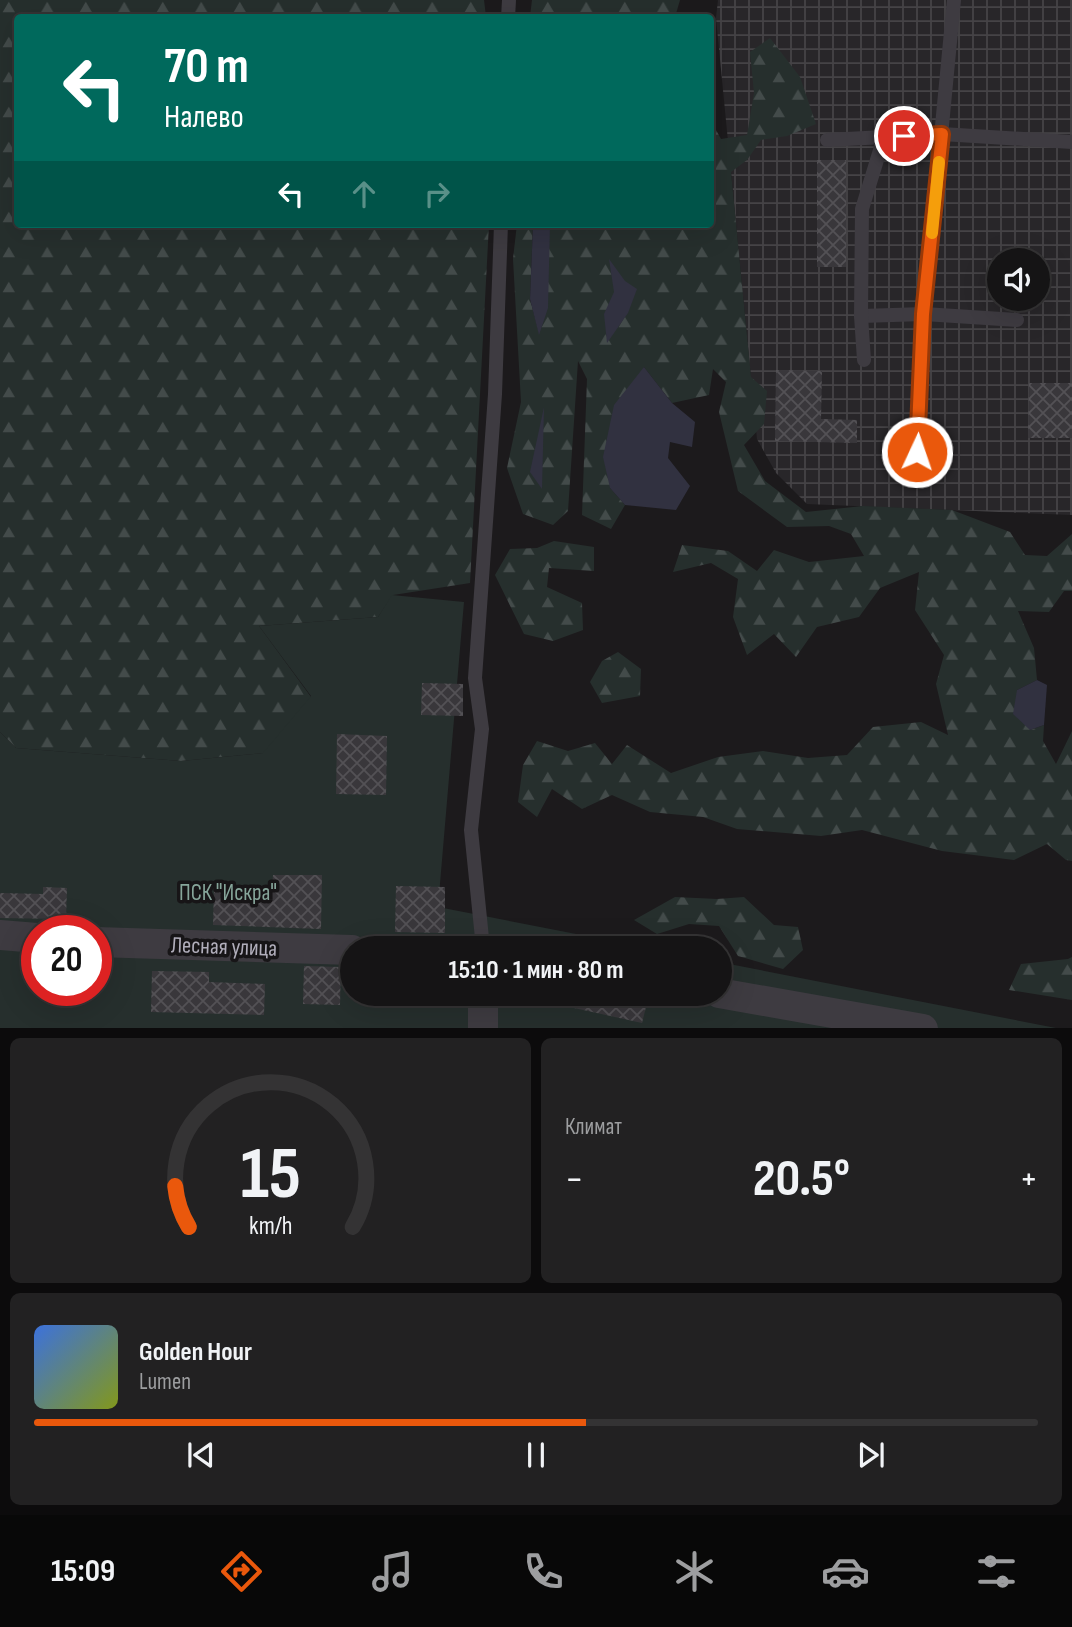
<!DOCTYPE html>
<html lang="ru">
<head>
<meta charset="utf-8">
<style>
	:root { --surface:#151415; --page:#222122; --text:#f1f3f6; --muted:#9d9ea0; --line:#343334; --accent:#ea580c }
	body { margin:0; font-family:"Sofia Sans Condensed",sans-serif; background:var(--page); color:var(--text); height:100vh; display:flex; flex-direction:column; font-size:26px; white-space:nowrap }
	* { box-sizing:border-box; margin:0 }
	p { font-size:23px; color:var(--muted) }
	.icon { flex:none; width:38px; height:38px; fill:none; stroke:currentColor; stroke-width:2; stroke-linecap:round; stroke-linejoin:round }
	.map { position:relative; height:1028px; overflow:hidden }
	.drawer { display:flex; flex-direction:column; gap:10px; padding:10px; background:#0c0b0c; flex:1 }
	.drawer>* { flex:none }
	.top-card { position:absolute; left:14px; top:14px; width:700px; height:214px; border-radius:7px; box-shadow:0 7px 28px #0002,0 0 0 2px var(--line); background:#00695c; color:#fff; overflow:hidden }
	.fabs { position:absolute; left:987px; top:248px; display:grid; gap:14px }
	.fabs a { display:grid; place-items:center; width:63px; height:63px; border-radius:50%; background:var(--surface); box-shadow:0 7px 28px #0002,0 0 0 2px var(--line); font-size:35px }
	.speed { position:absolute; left:21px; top:915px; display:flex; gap:14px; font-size:35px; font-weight:700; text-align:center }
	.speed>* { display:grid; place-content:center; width:91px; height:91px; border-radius:50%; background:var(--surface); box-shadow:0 7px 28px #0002,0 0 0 2px var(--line); line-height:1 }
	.speed .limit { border:10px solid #d22; background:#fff; color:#111 }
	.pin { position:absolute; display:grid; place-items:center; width:60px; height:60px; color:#fff; margin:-30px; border:4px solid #fff; border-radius:50%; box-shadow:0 2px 7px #0007 }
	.me { position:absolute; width:77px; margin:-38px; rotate:3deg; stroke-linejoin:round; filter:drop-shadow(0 0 5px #0008) }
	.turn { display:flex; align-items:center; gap:24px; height:147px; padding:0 35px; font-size:32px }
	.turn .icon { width:91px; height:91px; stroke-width:2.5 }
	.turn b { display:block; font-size:49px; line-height:60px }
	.lanes { display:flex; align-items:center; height:66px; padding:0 35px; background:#0003; justify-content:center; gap:35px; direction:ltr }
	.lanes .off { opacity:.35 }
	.big { font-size:52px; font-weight:700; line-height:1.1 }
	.drawer .tile { flex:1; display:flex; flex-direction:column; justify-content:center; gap:10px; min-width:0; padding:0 24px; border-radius:10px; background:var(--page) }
	.drawer .dial { align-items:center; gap:0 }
	.dial svg { height:182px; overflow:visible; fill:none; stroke:var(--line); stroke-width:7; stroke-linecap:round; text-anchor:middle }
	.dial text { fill:var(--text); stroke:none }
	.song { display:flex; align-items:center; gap:21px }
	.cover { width:84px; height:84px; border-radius:10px; background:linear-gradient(135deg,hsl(220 70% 55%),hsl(70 70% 35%)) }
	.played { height:7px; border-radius:4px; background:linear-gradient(90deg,var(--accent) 55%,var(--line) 55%) }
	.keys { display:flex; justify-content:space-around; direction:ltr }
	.heat { display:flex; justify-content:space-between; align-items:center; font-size:38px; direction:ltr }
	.drawer .tiles { flex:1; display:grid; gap:10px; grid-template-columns:1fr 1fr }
	.tile:last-child { grid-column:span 2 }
	.trip { position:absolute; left:340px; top:936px; width:392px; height:70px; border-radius:35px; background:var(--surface); box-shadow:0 7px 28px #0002,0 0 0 2px var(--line); font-weight:700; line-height:70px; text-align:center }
	.dock { display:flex; height:112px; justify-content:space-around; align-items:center; background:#080808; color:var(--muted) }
	.dock .icon { width:49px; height:49px }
	.dock .selected { color:var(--accent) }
	.dock b { font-size:32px; color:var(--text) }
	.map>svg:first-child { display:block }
	.industrial { fill:url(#industrial-grid); fill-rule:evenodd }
	.forest { fill:url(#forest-firs) }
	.garden { fill:#262f2d; fill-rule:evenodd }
	.water { fill:#313140 }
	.building { fill:url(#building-cross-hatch) }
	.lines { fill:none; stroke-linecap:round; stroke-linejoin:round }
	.lane { stroke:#3e3b41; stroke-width:14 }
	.street { stroke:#3e3b41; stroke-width:30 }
	.route-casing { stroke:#983908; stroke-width:18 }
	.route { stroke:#ea580c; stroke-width:12 }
	.slow { stroke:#f59e0b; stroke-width:12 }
	.labels { text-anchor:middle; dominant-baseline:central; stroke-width:7; stroke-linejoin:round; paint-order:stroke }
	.park-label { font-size:23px; fill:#86a59a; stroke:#171517 }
	.street-label { font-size:23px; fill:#b1aebb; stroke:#171517 }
</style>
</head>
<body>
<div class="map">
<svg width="1072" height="1029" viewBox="0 0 1072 1029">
	<defs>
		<pattern id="industrial-grid" width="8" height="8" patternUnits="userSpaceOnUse" patternTransform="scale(1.75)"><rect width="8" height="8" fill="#282629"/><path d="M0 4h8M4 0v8" fill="none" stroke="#454346"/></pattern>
		<pattern id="forest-firs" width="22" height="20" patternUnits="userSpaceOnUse" patternTransform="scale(1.75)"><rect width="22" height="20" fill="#262f2d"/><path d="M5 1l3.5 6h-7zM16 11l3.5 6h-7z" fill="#434b4a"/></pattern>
		<pattern id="building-cross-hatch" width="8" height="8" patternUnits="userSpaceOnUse" patternTransform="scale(1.75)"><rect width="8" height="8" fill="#39373b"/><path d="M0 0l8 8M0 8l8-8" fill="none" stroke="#535155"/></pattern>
	</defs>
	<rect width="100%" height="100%" fill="#1c1a1c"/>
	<path class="industrial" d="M 718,0 L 1072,0 L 1072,515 L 807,504 L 776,473 L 757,439 L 716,18 ZM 999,261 L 1038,261 L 1038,299 L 999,299 Z"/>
	<g class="forest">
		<polygon points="0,0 484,0 486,17 18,18 18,224 489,224 470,583 393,595 378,617 259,626 311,697 264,753 181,761 16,748 0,732"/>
		<polygon points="532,0 680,0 675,17 530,17"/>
		<polygon points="770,38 800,77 816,124 787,136 761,140 747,160 731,172 751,377 767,391 764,424 744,445 765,481 806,512 863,506 952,510 1010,532 1025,555 1047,556 1072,534 1072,591 1064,591 1049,612 1018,611 1034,648 1037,680 1017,690 1030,730 1044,725 1043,741 1056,764 1072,731 1072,861 1066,860 1047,844 1014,860 942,851 862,830 821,836 737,829 703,817 650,812 612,795 582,809 552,789 537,817 518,802 523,765 537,741 568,751 595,743 612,764 627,745 671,773 718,757 763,751 808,758 847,755 873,727 921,722 948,735 936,684 944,655 915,610 919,572 880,588 859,617 817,627 796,657 774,634 747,655 733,617 738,579 711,563 673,572 682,545 728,551 757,571 774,550 809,562 864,556 851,534 829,526 787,527 738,491 719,412 726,382 713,369 709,395 672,403 644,367 610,488 625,505 611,529 582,515 587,379 578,361 568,511 553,525 523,514 507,468 521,402 513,259 517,224 533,224 530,299 539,333 550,224 710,224 711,121 721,139 747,135 754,93 750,52"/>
		<polygon points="554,541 594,547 594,571 549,568 547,587 582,603 583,630 553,641 524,634 495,575 510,549 537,548"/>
		<polygon points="618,652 641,669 640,696 602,703 590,682 602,661"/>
		<polygon points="675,897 717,899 744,897 774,925 798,927 803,950 783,969 738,956 719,926 689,924 657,934 634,920"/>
		<polygon points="1072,957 1072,1000 1009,990 1021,964 1068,959"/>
	</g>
	<path class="garden" d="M 392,595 L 464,602 L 438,907 L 648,948 L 352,948 L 352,994 L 719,994 L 719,962 L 1056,1028 L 0,1028 L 0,732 L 16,748 L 181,761 L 263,753 L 311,696 L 259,626 L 378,617 ZM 37,931 L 96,931 L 96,990 L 37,990 Z"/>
	<g class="water">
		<polygon points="533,224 550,224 548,308 539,335 530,299"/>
		<polygon points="609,259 625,281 637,289 628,313 607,343 604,314 614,292"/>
		<polygon points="644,367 672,403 695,422 692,447 670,442 668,458 690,486 676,510 625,505 610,488 603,457 614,405"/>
		<polygon points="544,407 542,489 530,472"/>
		<polygon points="1037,680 1047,685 1044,725 1030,730 1013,714 1017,690"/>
	</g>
	<g class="building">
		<rect x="817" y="160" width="29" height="107"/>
		<polygon points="776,370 822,371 821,419 857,420 857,443 775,441"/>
		<polygon points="1029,383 1072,383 1072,438 1028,438"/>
		<polygon points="422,683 463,684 463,716 421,715"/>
		<polygon points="337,734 387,736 386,795 336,794"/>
		<polygon points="273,875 322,875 321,929 213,925 214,889 272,889"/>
		<polygon points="396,886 445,887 445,933 395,932"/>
		<polygon points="43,887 67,888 66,919 0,918 0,893 43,894"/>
		<polygon points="304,966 341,967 340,1005 303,1004"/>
		<polygon points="152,971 209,972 209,982 265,984 264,1015 151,1012"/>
		<polygon points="558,994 625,994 648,999 642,1023 556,1004"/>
	</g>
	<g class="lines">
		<g class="lane">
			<polyline points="508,18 509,0"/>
			<polyline points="827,140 942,134 1072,142"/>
			<polyline points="861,316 924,314 1017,320"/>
			<polyline points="864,360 861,316 862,209 884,137"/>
			<polyline points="917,452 924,314 954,0"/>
			<polyline points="483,948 471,830 482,729 475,678 495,394 501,224"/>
		</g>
		<g class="street">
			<polyline points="0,935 37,938"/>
			<polyline points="96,942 352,950"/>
			<polyline points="719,993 923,1029"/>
			<polyline points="483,1029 483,994"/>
		</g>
	</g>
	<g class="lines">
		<defs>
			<polyline id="route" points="904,136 942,134 923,314 917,452"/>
		</defs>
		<use href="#route" class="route-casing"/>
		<use href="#route" class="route"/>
		<polyline class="slow" points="932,233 939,162"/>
	</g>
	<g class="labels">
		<g class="park-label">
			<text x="228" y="893">ПСК "Искра"</text>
		</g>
		<g class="street-label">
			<text transform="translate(224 947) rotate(2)">Лесная улица</text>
		</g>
	</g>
</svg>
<div class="fabs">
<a><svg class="icon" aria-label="sound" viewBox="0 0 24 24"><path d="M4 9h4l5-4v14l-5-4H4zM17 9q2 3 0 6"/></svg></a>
</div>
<div class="speed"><div class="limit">20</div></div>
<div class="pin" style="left:904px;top:136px;background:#d93025"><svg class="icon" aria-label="arrive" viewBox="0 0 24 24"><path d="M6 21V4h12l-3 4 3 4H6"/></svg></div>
<svg class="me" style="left:917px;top:452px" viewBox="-20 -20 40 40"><circle r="17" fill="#ea580c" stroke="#fff" stroke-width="3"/><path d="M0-11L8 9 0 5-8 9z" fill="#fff"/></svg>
<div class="trip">15:10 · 1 мин · 80 m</div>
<div class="top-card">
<div class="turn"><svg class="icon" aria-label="left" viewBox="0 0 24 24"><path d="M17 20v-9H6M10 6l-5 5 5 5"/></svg><div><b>70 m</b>Налево</div></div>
<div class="lanes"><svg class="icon" aria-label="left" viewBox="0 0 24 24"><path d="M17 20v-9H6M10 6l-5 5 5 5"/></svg><svg class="icon off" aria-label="ahead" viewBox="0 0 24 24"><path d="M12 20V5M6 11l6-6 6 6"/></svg><svg class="icon off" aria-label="right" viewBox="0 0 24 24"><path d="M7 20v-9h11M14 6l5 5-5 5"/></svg></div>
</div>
</div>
<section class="drawer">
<div class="tiles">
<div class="tile dial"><svg viewBox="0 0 100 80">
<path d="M14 69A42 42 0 1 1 86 69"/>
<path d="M14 69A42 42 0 0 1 8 51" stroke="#ea580c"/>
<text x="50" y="56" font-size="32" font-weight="700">15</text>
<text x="50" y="72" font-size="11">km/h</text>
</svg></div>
<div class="tile"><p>Климат</p>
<div class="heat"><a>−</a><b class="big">20.5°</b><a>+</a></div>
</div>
<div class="tile">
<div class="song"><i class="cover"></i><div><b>Golden Hour</b><p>Lumen</p></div></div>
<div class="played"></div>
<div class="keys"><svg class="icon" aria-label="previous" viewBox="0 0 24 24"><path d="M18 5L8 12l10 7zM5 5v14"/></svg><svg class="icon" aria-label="pause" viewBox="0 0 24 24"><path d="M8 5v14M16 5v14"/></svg><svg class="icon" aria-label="next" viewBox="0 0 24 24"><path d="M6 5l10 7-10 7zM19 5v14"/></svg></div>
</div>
</div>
</section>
<nav class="dock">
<b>15:09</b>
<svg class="icon selected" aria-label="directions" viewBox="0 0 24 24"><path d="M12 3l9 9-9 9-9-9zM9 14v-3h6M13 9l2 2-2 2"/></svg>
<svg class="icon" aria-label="music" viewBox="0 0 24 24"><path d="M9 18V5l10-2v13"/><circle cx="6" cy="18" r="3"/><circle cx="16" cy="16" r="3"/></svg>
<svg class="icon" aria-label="phone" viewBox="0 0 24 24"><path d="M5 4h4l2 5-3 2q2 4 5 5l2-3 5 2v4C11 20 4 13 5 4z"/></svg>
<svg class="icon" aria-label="climate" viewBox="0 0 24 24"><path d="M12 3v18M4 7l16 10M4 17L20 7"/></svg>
<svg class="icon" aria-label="car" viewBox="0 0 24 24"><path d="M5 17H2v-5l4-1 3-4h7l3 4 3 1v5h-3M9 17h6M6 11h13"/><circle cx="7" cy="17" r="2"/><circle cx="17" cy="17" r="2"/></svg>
<svg class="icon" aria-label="filters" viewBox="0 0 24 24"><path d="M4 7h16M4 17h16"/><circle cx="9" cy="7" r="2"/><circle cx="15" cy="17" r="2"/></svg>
</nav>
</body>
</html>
